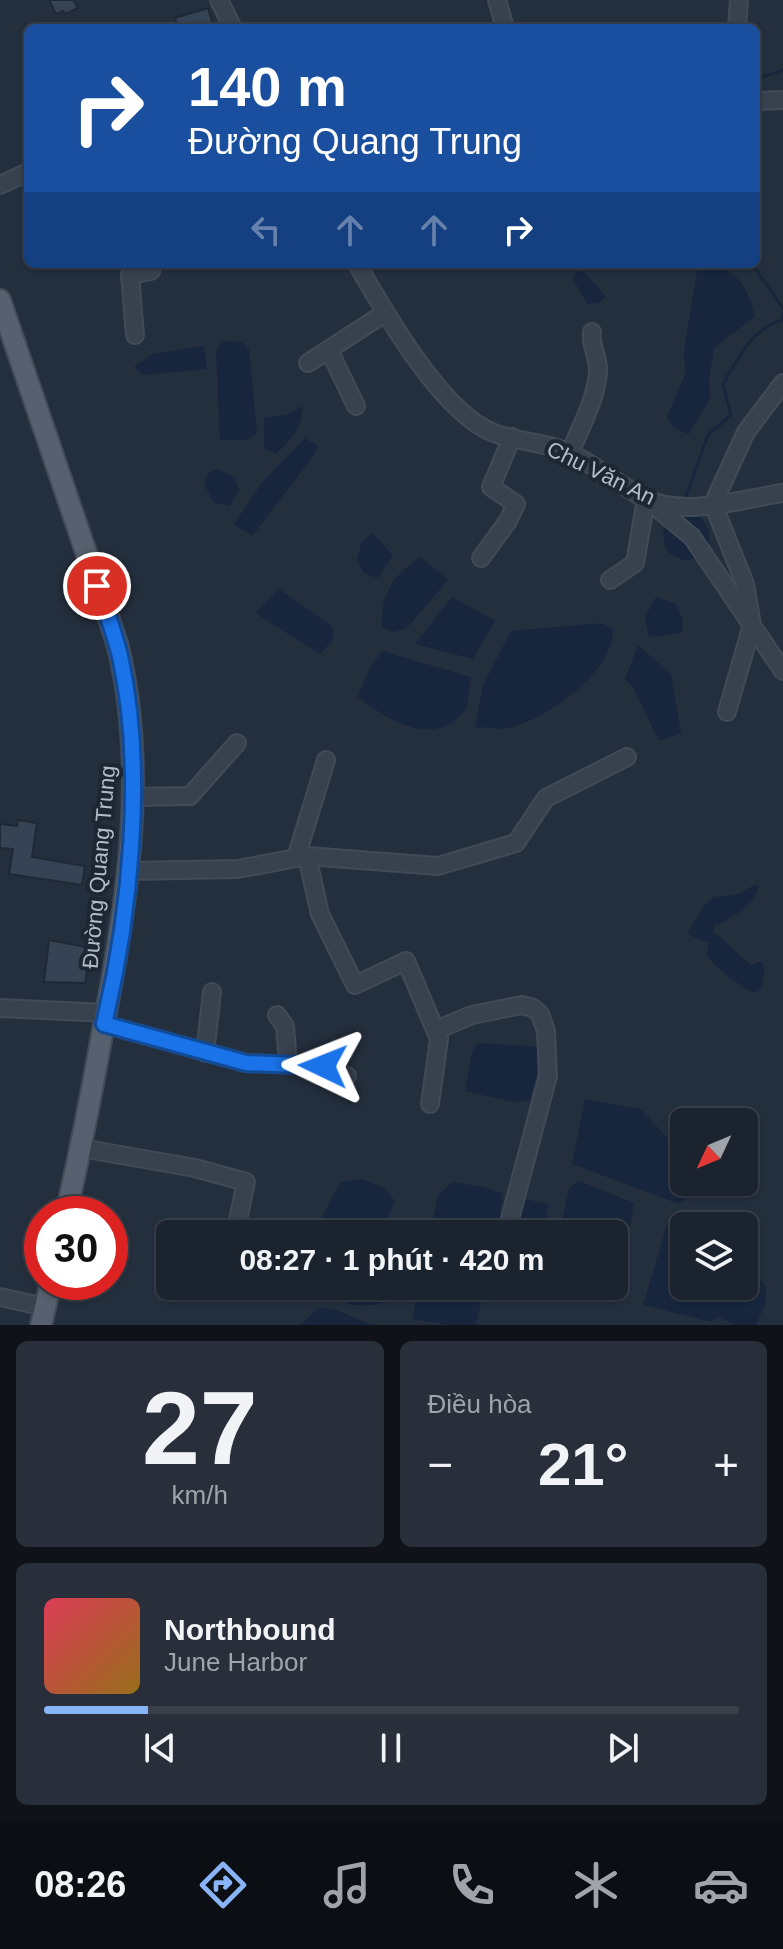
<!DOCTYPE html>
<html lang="vi">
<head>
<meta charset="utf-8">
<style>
	:root { --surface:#1b232e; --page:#282f3a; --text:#f1f3f6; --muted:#a0a4aa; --line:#39404a; --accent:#8ab4f8 }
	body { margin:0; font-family:Helvetica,sans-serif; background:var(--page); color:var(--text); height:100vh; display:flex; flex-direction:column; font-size:30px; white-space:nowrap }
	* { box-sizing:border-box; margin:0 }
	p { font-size:26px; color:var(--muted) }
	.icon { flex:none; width:44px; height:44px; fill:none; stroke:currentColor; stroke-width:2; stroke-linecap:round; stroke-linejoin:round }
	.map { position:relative; height:1325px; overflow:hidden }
	.panel { display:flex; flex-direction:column; gap:16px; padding:16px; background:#0f1319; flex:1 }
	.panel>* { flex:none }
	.hud { position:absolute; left:24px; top:24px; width:736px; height:244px; border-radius:12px; box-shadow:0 2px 6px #0004,0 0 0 2px var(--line); background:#1a4fa0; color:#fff; overflow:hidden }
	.needle { width:52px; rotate:226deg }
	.buttons { position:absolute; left:670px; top:1108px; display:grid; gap:16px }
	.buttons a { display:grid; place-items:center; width:88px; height:88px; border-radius:12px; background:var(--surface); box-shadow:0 2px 6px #0004,0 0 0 2px var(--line); font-size:40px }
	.speed { position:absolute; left:24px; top:1196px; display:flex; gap:16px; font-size:40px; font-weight:700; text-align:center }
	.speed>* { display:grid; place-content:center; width:104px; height:104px; border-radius:50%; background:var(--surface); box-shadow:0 2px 6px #0004,0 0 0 2px var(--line); line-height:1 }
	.speed .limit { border:12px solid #d22; background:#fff; color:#111 }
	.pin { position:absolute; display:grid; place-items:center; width:68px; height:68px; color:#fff; margin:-34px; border:4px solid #fff; border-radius:50%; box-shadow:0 2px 8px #0007 }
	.me { position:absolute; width:88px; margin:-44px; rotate:272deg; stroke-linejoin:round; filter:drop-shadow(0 0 6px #0008) }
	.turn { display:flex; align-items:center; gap:28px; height:168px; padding:0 32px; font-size:36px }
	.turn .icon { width:104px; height:104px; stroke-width:2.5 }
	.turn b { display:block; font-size:56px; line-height:68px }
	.lanes { display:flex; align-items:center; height:76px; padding:0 32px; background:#0003; justify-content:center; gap:40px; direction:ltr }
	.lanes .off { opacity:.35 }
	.big { font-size:60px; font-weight:700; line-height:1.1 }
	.panel .widget { flex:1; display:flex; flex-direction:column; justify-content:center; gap:12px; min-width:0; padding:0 28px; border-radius:12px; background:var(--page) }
	.panel .dial { align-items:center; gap:0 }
	.dial b { font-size:104px; line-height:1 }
	.song { display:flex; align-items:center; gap:24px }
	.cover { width:96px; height:96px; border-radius:12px; background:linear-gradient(135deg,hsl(350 70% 55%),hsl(40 70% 35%)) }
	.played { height:8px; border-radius:4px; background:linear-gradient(90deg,var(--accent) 15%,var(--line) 15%) }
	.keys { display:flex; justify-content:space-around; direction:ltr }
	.heat { display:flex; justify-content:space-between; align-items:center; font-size:44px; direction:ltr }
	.panel .tiles { flex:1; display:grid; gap:16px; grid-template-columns:1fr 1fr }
	.widget:last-child { grid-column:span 2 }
	.trip { position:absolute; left:156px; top:1220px; width:472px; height:80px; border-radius:12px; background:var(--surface); box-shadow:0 2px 6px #0004,0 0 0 2px var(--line); font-weight:700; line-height:80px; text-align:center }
	.tab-bar { display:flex; height:128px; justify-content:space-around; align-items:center; background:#0b0e12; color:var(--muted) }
	.tab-bar .icon { width:56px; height:56px }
	.tab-bar .current { color:var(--accent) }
	.tab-bar b { font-size:36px; color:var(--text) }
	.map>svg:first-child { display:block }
	.water { fill:#17263c }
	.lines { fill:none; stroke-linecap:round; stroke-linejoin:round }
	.stream { stroke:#17263c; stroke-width:3 }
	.building { fill:#364354; stroke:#1f2835; stroke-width:2 }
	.minor-casing { stroke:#414a57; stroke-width:20 }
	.major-casing { stroke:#414a57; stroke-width:24 }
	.minor { stroke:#38414e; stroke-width:16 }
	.major { stroke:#56606e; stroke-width:20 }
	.route-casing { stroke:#114b97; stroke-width:20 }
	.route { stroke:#1a73e8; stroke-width:14 }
	.labels { text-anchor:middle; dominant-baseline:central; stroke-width:8; stroke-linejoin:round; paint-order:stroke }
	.street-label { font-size:22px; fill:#b4bcc9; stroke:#1d2633 }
</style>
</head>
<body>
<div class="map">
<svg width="783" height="1325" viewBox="0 0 783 1325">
	<rect width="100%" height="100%" fill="#242f3e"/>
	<g class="water">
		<path d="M 707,264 C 733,264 753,293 754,317 L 714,348 L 709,380 L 710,399 L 689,434 L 674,428 L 667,417 L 685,375 L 684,351 L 697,271 Z"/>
		<polygon points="584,271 606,297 598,303 587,304 573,279 576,272"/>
		<polygon points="223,341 242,342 249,349 257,434 247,440 220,440 216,350"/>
		<polygon points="204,346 207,369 143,375 134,367 152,354"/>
		<path d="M 302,406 C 304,427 291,440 276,454 L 264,448 L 264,418 L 289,414 Z"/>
		<polygon points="305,438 318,446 314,455 252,536 234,524 262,483"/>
		<polygon points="219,469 235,478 239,490 229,506 213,502 204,483 208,473"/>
		<polygon points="682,517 701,517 709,531 709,552 686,561 669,554 664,542 663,522"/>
		<polygon points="373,533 393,556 377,578 364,573 357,560 361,543"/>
		<path d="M 421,557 L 448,580 L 406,629 L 392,632 L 382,627 C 380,595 394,573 421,557 Z"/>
		<polygon points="279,589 333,627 333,640 320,654 255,613"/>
		<polygon points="452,597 495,621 473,659 415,644"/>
		<polygon points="656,597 676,604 683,620 682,633 649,637 645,617"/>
		<path d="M 602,623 L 613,630 C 613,672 546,721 507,728 C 498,730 485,727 475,727 L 483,685 L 511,631 Z"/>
		<polygon points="638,645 671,674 681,733 659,741 633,687 625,679"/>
		<path d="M 382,651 L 471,677 L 466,710 C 461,714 453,723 446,726 C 414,738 382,715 358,697 L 368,671 Z"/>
		<path d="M 754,885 L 759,885 C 754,908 736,913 719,925 L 715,924 L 713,934 L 719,936 L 751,965 L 761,961 L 765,968 L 761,989 L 754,993 C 735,982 720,972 707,956 L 709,943 L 687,934 L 703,907 L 714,897 L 739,894 Z"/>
		<polygon points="477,1043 541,1047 541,1062 529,1101 513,1102 465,1091 472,1052"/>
		<polygon points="585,1099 640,1109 684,1155 684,1182 704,1182 704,1186 679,1204 572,1164"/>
		<polygon points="361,1179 383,1187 395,1201 381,1234 354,1234 319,1223 340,1182"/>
		<polygon points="579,1181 634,1203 629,1233 621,1245 614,1244 614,1234 583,1234 561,1225 569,1188"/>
		<polygon points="452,1182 484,1187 503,1194 497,1234 430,1234 438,1196"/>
		<polygon points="520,1198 549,1204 543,1234 512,1234"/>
		<polygon points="682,1221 700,1226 684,1226 684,1286 744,1286 744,1263 766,1286 766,1302 756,1325 736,1325 718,1317 711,1322 643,1305 667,1225"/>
		<path d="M 332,1286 L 393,1286 L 393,1300 C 374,1306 338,1313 332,1286 Z"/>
		<polygon points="419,1286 485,1286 476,1325 449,1325 412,1319"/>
		<polygon points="318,1308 334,1309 372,1325 301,1325"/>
	</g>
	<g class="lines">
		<g class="stream">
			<polyline points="756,79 783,70"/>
			<polyline points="752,264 783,308"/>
			<path d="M 684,502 L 708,435 L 731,415 L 723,384 C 738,359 752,328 782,320 L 783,313"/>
		</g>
	</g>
	<g class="building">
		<polygon points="49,0 74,0 78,8 65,14 63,11 56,14"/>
		<polygon points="208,8 214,28 178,28 175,18"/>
		<polygon points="18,820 37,823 32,857 85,866 82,885 9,874 13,849 0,848 0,824 17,826"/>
		<polygon points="49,940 91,948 85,983 44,982"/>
	</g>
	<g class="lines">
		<defs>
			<g id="minor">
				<polyline points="219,0 233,28"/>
				<polyline points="497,0 505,28"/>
				<polyline points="737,28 739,0"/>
				<polyline points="756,101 783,100"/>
				<polyline points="0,185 28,172"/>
				<path d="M 357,264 C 384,311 442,414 494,433 C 517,442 543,442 565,451 C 594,463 617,484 644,498 C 684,518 742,499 783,493"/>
				<polyline points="135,335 130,275 151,271 150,264"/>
				<polyline points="329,350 356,406"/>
				<polyline points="308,363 385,313"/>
				<path d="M 570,453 C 580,428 598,396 598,369 C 598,355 590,346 592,332"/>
				<polyline points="481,558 508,521 516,504 491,487 512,437"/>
				<polyline points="610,580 635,563 646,499 692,537 783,671"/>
				<polyline points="727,712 752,625 745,584 713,504 746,432 783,383"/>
				<polyline points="132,797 190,796 237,743"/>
				<polyline points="307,856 320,914 355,985 406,961 439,1039 430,1104"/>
				<polyline points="296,858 326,760"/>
				<polyline points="127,871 238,869 307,856 438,866 516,843 546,798 627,757"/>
				<polyline points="0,1008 107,1013"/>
				<polyline points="277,1015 285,1026 288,1065"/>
				<polyline points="104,1024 246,1063 323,1066 347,1076"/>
				<polyline points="436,1030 472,1015 522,1005 533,1008 540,1014 546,1031 548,1076 506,1234"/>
				<polyline points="205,1053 212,992"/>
				<polyline points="81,1148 195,1168 246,1182 235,1234"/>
				<polyline points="0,1297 45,1307"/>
			</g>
			<g id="major">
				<path d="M 0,300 L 117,643 C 149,769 127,904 103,1029 C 92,1091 80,1153 66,1214"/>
				<polyline points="41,1325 51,1282"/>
			</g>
		</defs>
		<use href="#minor" class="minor-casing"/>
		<use href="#major" class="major-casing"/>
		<use href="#minor" class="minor"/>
		<use href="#major" class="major"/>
	</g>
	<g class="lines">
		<defs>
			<path id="route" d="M 97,586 C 106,611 116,636 121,661 C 145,772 130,915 104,1024 L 246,1063 L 323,1066"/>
		</defs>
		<use href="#route" class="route-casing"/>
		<use href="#route" class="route"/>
	</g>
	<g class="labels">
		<g class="street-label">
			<text transform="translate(601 473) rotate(26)">Chu Văn An</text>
			<text transform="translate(99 867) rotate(-85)">Đường Quang Trung</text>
		</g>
	</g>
</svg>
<div class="buttons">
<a><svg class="needle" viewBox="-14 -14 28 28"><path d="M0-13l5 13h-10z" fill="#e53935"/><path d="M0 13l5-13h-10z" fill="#a0a4aa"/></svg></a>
<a><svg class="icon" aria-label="layers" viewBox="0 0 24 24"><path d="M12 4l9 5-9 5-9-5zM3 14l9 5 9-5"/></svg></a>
</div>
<div class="speed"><div class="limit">30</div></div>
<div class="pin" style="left:97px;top:586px;background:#d93025"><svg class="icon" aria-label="arrive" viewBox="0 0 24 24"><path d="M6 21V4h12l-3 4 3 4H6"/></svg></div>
<svg class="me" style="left:323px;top:1066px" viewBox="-20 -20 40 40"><path d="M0-17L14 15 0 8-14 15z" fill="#1a73e8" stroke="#fff" stroke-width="4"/></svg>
<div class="trip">08:27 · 1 phút · 420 m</div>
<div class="hud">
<div class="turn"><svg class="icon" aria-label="right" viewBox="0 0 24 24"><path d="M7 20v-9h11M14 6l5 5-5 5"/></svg><div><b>140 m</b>Đường Quang Trung</div></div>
<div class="lanes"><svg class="icon off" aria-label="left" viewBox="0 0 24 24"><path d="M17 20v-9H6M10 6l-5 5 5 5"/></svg><svg class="icon off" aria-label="ahead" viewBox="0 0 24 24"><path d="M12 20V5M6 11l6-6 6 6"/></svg><svg class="icon off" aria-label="ahead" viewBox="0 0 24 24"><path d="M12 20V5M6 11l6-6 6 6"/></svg><svg class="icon" aria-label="right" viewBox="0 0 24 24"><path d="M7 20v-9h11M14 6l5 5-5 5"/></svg></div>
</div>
</div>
<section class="panel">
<div class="tiles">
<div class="widget dial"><b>27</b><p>km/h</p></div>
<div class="widget"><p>Điều hòa</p>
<div class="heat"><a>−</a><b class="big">21°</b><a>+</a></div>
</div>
<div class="widget">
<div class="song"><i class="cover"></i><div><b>Northbound</b><p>June Harbor</p></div></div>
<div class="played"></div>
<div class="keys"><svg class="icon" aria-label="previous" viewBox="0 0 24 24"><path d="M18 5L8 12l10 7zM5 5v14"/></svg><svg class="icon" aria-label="pause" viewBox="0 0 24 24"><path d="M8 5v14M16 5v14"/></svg><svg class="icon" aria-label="next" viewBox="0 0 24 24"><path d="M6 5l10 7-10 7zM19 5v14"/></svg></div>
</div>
</div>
</section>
<nav class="tab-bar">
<b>08:26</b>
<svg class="icon current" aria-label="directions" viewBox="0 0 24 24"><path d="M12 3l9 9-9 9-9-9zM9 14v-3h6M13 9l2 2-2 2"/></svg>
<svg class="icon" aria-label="music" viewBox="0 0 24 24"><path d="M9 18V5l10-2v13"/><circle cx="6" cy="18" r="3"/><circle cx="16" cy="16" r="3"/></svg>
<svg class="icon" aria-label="phone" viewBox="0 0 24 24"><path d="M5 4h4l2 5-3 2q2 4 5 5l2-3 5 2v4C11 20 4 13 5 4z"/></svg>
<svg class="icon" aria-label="climate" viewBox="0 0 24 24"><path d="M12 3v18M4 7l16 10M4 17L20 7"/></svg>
<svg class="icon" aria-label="car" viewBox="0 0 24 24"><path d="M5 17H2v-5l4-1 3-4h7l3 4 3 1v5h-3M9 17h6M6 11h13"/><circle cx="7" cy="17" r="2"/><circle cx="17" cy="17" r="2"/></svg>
</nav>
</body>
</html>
